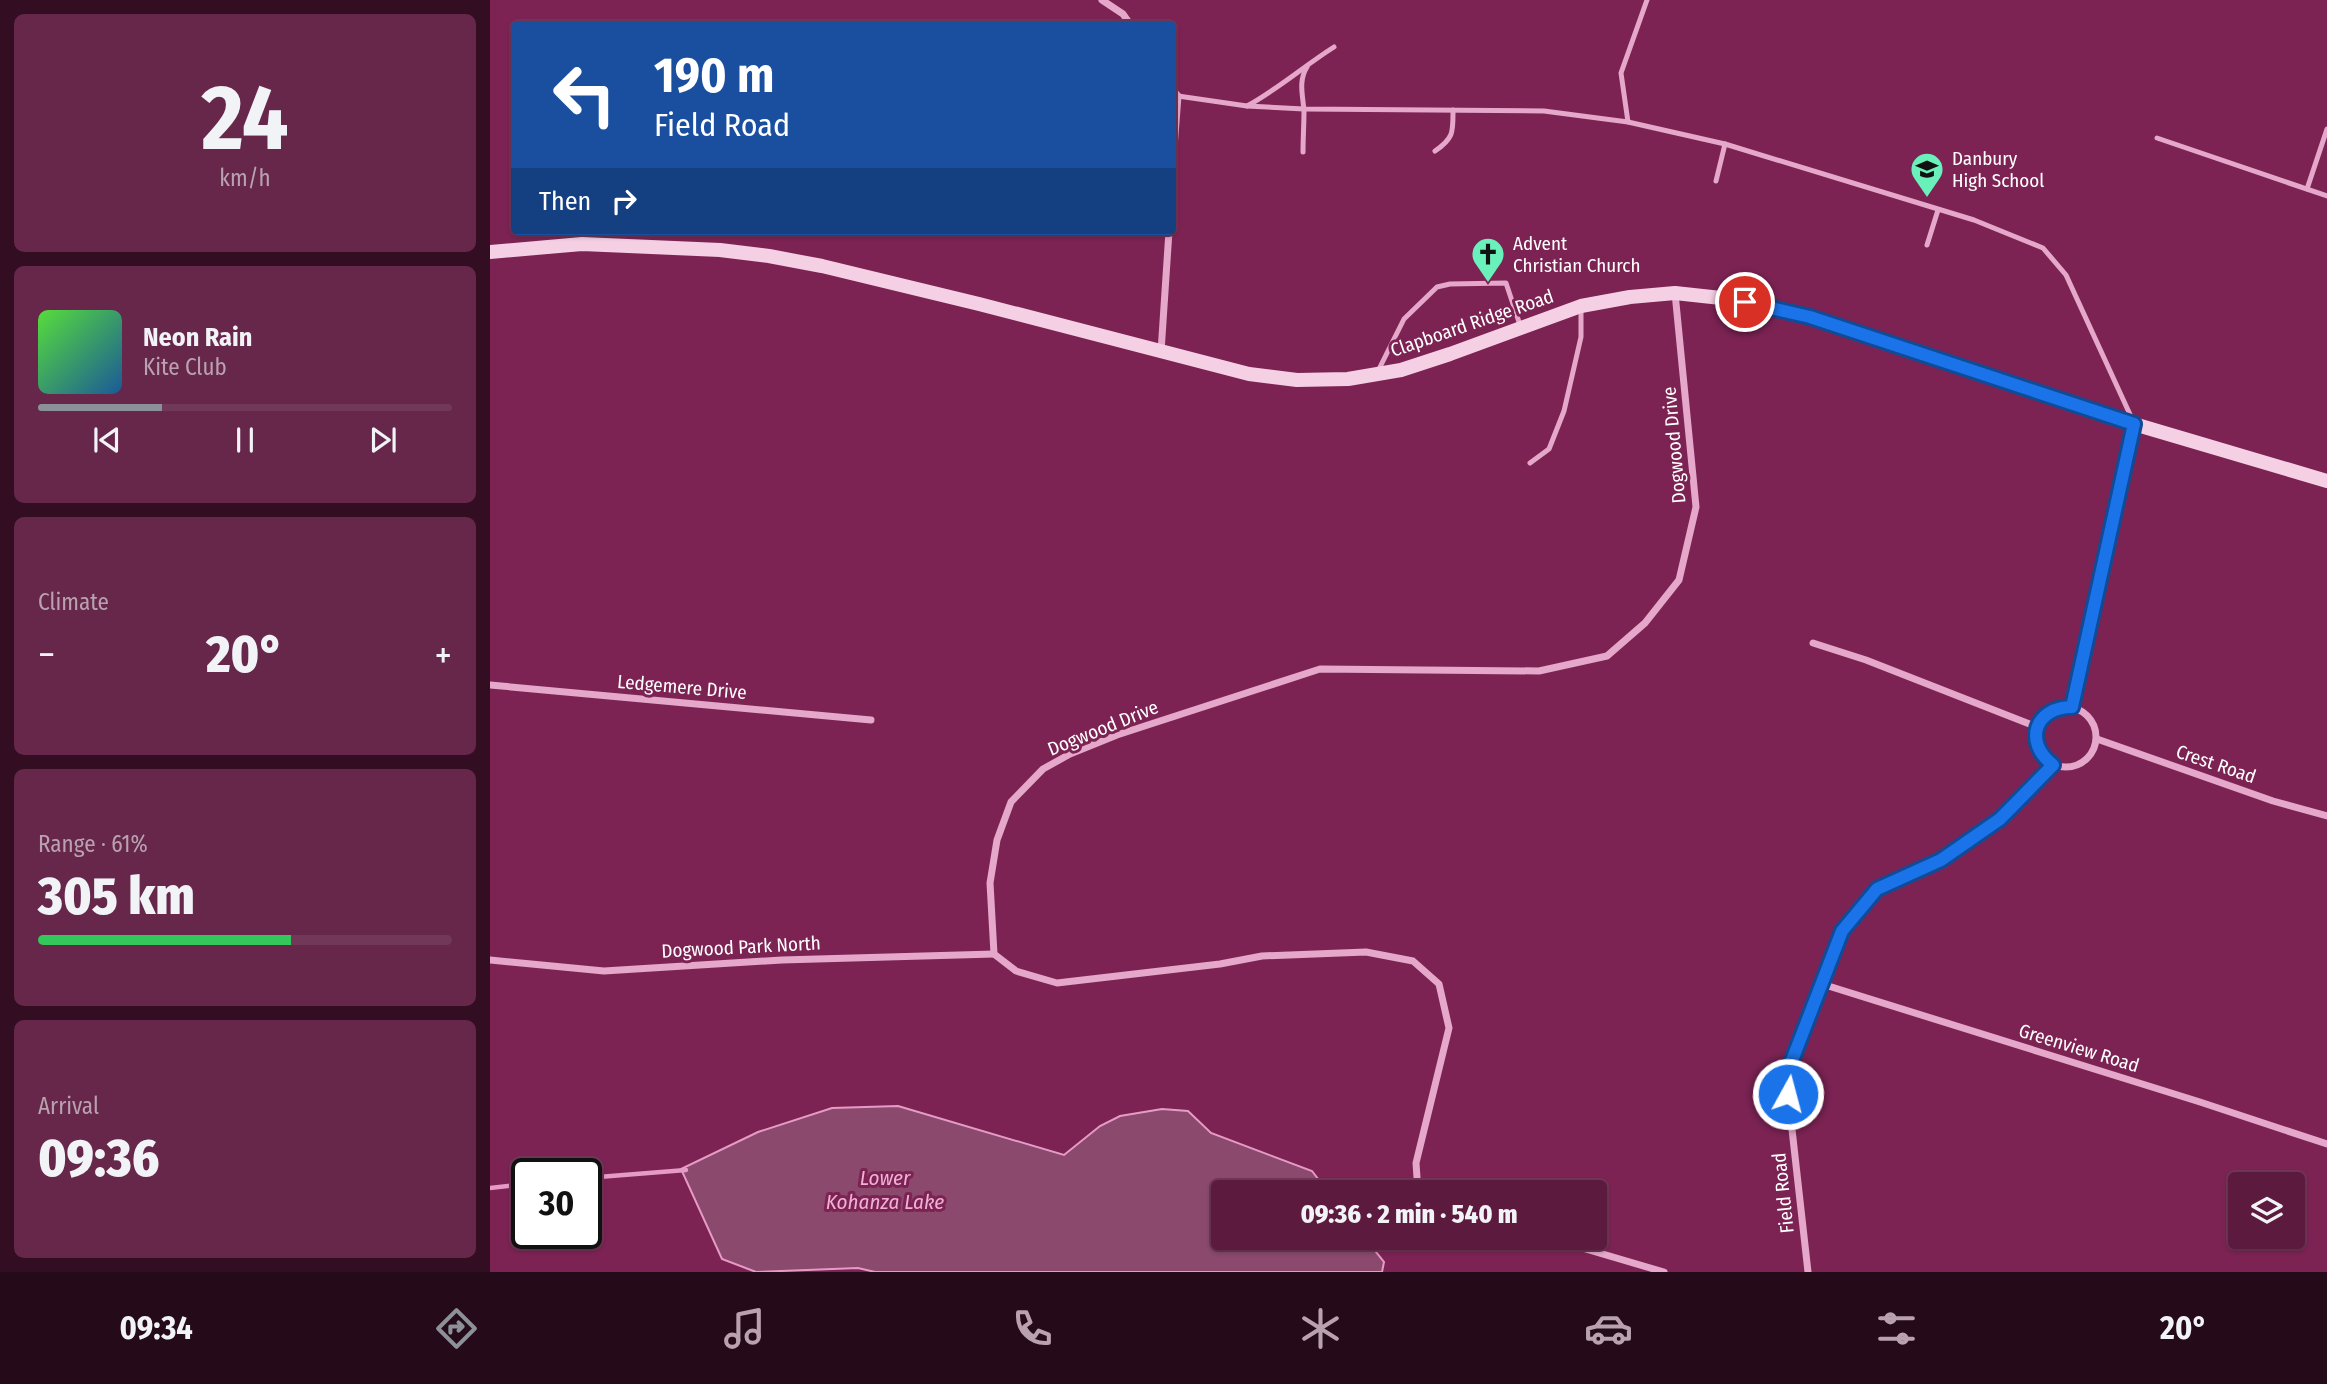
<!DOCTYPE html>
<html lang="en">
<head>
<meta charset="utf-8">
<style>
	:root { --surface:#5d1a3f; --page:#66274a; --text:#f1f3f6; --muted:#b9a1b0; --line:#723859; --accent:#8c9099 }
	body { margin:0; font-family:"Fira Sans Condensed",sans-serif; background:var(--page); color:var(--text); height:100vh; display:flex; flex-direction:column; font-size:26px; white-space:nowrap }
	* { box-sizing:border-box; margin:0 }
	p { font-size:23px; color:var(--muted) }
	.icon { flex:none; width:38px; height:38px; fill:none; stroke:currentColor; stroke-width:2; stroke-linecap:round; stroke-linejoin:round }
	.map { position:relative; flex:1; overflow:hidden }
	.details { display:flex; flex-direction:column; gap:14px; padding:14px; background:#330e23; width:490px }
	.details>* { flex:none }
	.top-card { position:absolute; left:21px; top:21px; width:665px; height:214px; border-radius:7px; box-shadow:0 2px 5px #0004,0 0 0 2px var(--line); background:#1a4fa0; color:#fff; overflow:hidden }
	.tools { position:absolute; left:1738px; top:1172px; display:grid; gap:14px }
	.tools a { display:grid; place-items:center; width:77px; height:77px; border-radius:7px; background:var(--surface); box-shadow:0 2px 5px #0004,0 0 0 2px var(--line); font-size:35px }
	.speed { position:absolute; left:21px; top:1158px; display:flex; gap:14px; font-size:35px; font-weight:700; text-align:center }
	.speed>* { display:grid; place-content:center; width:91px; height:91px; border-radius:50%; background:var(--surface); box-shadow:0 2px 5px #0004,0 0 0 2px var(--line); line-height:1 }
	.speed .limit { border:4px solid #111; border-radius:10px; background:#fff; color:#111 }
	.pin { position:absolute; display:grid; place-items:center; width:60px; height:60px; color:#fff; margin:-30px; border:4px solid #fff; border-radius:50%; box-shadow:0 2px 7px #0007 }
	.me { position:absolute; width:77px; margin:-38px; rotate:7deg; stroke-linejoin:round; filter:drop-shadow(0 0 5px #0008) }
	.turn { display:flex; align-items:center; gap:24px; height:147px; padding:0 28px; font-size:32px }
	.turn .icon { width:91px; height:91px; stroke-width:2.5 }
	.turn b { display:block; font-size:49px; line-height:60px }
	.then { display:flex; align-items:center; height:66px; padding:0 28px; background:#0003; gap:14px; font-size:26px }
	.big { font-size:52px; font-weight:800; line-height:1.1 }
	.details .card { flex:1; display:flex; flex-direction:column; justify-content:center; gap:10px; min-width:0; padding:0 24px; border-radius:10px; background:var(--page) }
	.details .dial { align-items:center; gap:0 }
	.dial b { font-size:91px; line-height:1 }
	.song { display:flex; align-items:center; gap:21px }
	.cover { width:84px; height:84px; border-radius:10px; background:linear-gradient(135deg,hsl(110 70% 55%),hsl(210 70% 35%)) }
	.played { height:7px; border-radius:4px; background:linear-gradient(90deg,var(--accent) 30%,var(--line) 30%) }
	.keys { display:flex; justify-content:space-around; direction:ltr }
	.heat { display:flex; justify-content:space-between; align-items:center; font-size:38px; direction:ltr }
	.charge { height:10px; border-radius:5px; background:linear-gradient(90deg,#34c759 61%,var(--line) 0) }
	.trip { position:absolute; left:721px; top:1180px; width:396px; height:70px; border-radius:7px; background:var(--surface); box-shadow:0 2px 5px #0004,0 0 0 2px var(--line); font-weight:800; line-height:70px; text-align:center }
	.menu { display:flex; height:112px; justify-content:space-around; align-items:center; background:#250a19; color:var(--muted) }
	.menu .icon { width:49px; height:49px }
	.menu .on { color:var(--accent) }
	.menu b { font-size:32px; color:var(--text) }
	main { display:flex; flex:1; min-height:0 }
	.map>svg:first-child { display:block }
	.water { fill:#8a496d; stroke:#e69bc7; stroke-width:2 }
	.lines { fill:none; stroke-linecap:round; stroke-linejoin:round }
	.stream { stroke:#e69bc7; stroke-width:4.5 }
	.service { stroke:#e5a7ca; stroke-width:5 }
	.minor { stroke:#e5a7ca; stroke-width:7 }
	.secondary { stroke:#f5d0e4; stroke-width:14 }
	.route-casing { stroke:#114b97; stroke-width:18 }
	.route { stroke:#1a73e8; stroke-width:12 }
	.labels { text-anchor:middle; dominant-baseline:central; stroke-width:6; stroke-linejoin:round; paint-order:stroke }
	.poi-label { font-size:19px; fill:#fff; stroke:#7c2354; text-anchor:start }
	.street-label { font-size:19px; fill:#fff; stroke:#7c2354 }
	.water-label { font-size:21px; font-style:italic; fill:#edb2d4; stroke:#7c2354 }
</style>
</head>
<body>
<main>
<section class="details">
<div class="card dial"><b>24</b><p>km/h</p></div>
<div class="card">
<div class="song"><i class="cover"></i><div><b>Neon Rain</b><p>Kite Club</p></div></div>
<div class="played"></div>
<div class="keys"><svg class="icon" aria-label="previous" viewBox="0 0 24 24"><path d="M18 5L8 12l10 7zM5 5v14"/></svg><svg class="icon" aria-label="pause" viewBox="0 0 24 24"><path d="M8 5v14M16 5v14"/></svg><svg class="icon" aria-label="next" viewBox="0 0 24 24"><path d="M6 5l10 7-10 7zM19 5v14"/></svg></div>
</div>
<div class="card"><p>Climate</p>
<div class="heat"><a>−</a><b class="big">20°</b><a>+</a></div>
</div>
<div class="card"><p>Range · 61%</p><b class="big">305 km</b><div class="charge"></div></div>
<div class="card"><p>Arrival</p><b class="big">09:36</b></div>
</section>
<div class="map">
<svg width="1837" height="1272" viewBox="0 0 1837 1272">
	<rect width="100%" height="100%" fill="#7c2354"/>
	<polygon class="water" points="408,1106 574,1155 610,1126 630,1116 672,1109 698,1111 721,1133 822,1171 838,1192 733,1192 733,1237 874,1237 894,1262 892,1272 385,1272 368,1268 266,1272 232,1259 191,1169 268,1132 342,1108"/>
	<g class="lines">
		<g class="stream">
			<polyline points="96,1178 196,1170"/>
			<polyline points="0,1188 37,1184"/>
		</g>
		<g class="service">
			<polyline points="688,96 757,106 814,109 1054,111 1138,122 1235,144 1484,220 1553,248 1576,275 1643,421"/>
			<path d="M 757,106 C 788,89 814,66 844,47"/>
			<polyline points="1138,122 1131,73 1157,0"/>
			<polyline points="1667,138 1837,196"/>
			<path d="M 945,151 C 964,138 963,132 963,110"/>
			<path d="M 813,152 C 813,138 814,125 814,111 C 813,96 808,81 817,67"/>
			<polyline points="1226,181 1235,144"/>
			<polyline points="1817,189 1837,129"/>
			<polyline points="1437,245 1448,210"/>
			<polyline points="888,371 914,319 947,287 960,284 1016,283 1031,328"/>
			<polyline points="1040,463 1059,449 1074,411 1091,337 1091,309"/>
		</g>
		<g class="minor">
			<polyline points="612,0 633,14 640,24"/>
			<polyline points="682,89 688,96 682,174"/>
			<polyline points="671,352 679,231"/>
			<polyline points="1323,643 1376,660 1547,727"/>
			<polyline points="0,685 381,720"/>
			<circle cx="1576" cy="737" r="30"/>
			<polyline points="1582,707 1644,425"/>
			<polyline points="1607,739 1783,801 1837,816"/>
			<polyline points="0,960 114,971 292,960 504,954"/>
			<polyline points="1332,984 1710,1102 1837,1144"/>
			<polyline points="928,1192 926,1163 959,1028 949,984 923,961 876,952 772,956 730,964 567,983 526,971 504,954 500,883 507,840 521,802 553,769 580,754 627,735 830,669 1049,671 1117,656 1155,623 1189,580 1206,507 1185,293"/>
			<polyline points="1055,1237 1174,1272"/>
			<polyline points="1318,1272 1296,1076 1352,931 1387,889 1451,860 1510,819 1563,765"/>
		</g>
		<polyline class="secondary" points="0,252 92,244 230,250 279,256 332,266 489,304 759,374 807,380 858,379 911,370 960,354 1091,306 1140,297 1185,293 1231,298 1320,317 1644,424 1837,481"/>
	</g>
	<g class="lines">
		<defs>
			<path id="route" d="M 1255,302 L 1320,317 L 1644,424 L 1582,707 C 1545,707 1533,742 1563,765 L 1510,819 L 1451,860 L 1387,889 L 1352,931 L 1296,1076 L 1298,1094"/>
		</defs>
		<use href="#route" class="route-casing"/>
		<use href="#route" class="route"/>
	</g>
	<defs>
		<symbol id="school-pin" viewBox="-11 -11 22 30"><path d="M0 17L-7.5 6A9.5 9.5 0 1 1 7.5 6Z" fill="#6af0ba" stroke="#7c2354"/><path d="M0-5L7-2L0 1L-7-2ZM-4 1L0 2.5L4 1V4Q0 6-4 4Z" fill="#111"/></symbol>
		<symbol id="church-pin" viewBox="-11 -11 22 30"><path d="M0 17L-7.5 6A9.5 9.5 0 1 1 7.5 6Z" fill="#6af0ba" stroke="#7c2354"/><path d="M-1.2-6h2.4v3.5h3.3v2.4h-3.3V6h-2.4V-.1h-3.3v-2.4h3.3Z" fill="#111"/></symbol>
	</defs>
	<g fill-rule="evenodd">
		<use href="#school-pin" x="1418" y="150" width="38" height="52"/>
		<use href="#church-pin" x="979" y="235" width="38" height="52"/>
	</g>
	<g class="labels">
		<g class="poi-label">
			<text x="1462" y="158">Danbury<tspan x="1462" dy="22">High School</tspan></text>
			<text x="1023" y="243">Advent<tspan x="1023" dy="22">Christian Church</tspan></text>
		</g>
		<g class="street-label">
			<text transform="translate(982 323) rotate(-19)">Clapboard Ridge Road</text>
			<text transform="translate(1184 445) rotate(-95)">Dogwood Drive</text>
			<text transform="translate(192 687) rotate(5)">Ledgemere Drive</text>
			<text transform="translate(613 728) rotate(-22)">Dogwood Drive</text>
			<text transform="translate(1726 764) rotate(19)">Crest Road</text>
			<text transform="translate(251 947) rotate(-3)">Dogwood Park North</text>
			<text transform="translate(1589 1048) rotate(17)">Greenview Road</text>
			<text transform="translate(1293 1193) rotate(-96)">Field Road</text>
		</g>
		<g class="water-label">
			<text x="395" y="1178">Lower<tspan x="395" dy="24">Kohanza Lake</tspan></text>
		</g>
	</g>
</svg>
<div class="tools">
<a><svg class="icon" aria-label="layers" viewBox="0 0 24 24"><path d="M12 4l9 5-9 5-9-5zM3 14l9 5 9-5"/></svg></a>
</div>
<div class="speed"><div class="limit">30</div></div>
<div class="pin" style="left:1255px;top:302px;background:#d93025"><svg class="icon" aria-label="arrive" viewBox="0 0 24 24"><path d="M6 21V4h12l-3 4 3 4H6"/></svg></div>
<svg class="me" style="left:1298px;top:1094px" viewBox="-20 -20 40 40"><circle r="17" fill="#1a73e8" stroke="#fff" stroke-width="3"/><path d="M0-11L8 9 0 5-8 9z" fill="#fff"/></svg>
<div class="trip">09:36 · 2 min · 540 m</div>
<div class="top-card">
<div class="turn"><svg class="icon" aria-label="left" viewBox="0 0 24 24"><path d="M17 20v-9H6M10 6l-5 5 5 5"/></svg><div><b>190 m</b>Field Road</div></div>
<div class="then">Then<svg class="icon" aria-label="right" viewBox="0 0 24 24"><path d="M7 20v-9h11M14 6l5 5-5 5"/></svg></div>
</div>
</div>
</main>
<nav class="menu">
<b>09:34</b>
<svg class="icon on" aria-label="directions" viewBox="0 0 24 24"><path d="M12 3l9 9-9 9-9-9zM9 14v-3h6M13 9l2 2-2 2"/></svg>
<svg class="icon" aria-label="music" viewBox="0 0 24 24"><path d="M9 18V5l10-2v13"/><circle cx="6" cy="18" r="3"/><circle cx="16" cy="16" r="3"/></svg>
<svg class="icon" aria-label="phone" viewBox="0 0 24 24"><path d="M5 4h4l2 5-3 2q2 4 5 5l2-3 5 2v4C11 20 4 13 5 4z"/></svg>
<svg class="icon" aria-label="climate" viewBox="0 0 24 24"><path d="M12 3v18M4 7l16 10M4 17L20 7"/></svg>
<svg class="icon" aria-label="car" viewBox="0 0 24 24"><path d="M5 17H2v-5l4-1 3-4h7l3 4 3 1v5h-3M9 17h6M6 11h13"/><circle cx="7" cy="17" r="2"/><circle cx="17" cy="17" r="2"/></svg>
<svg class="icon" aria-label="filters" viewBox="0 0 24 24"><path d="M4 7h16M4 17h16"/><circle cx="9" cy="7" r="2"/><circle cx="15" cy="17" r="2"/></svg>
<b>20°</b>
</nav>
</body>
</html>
